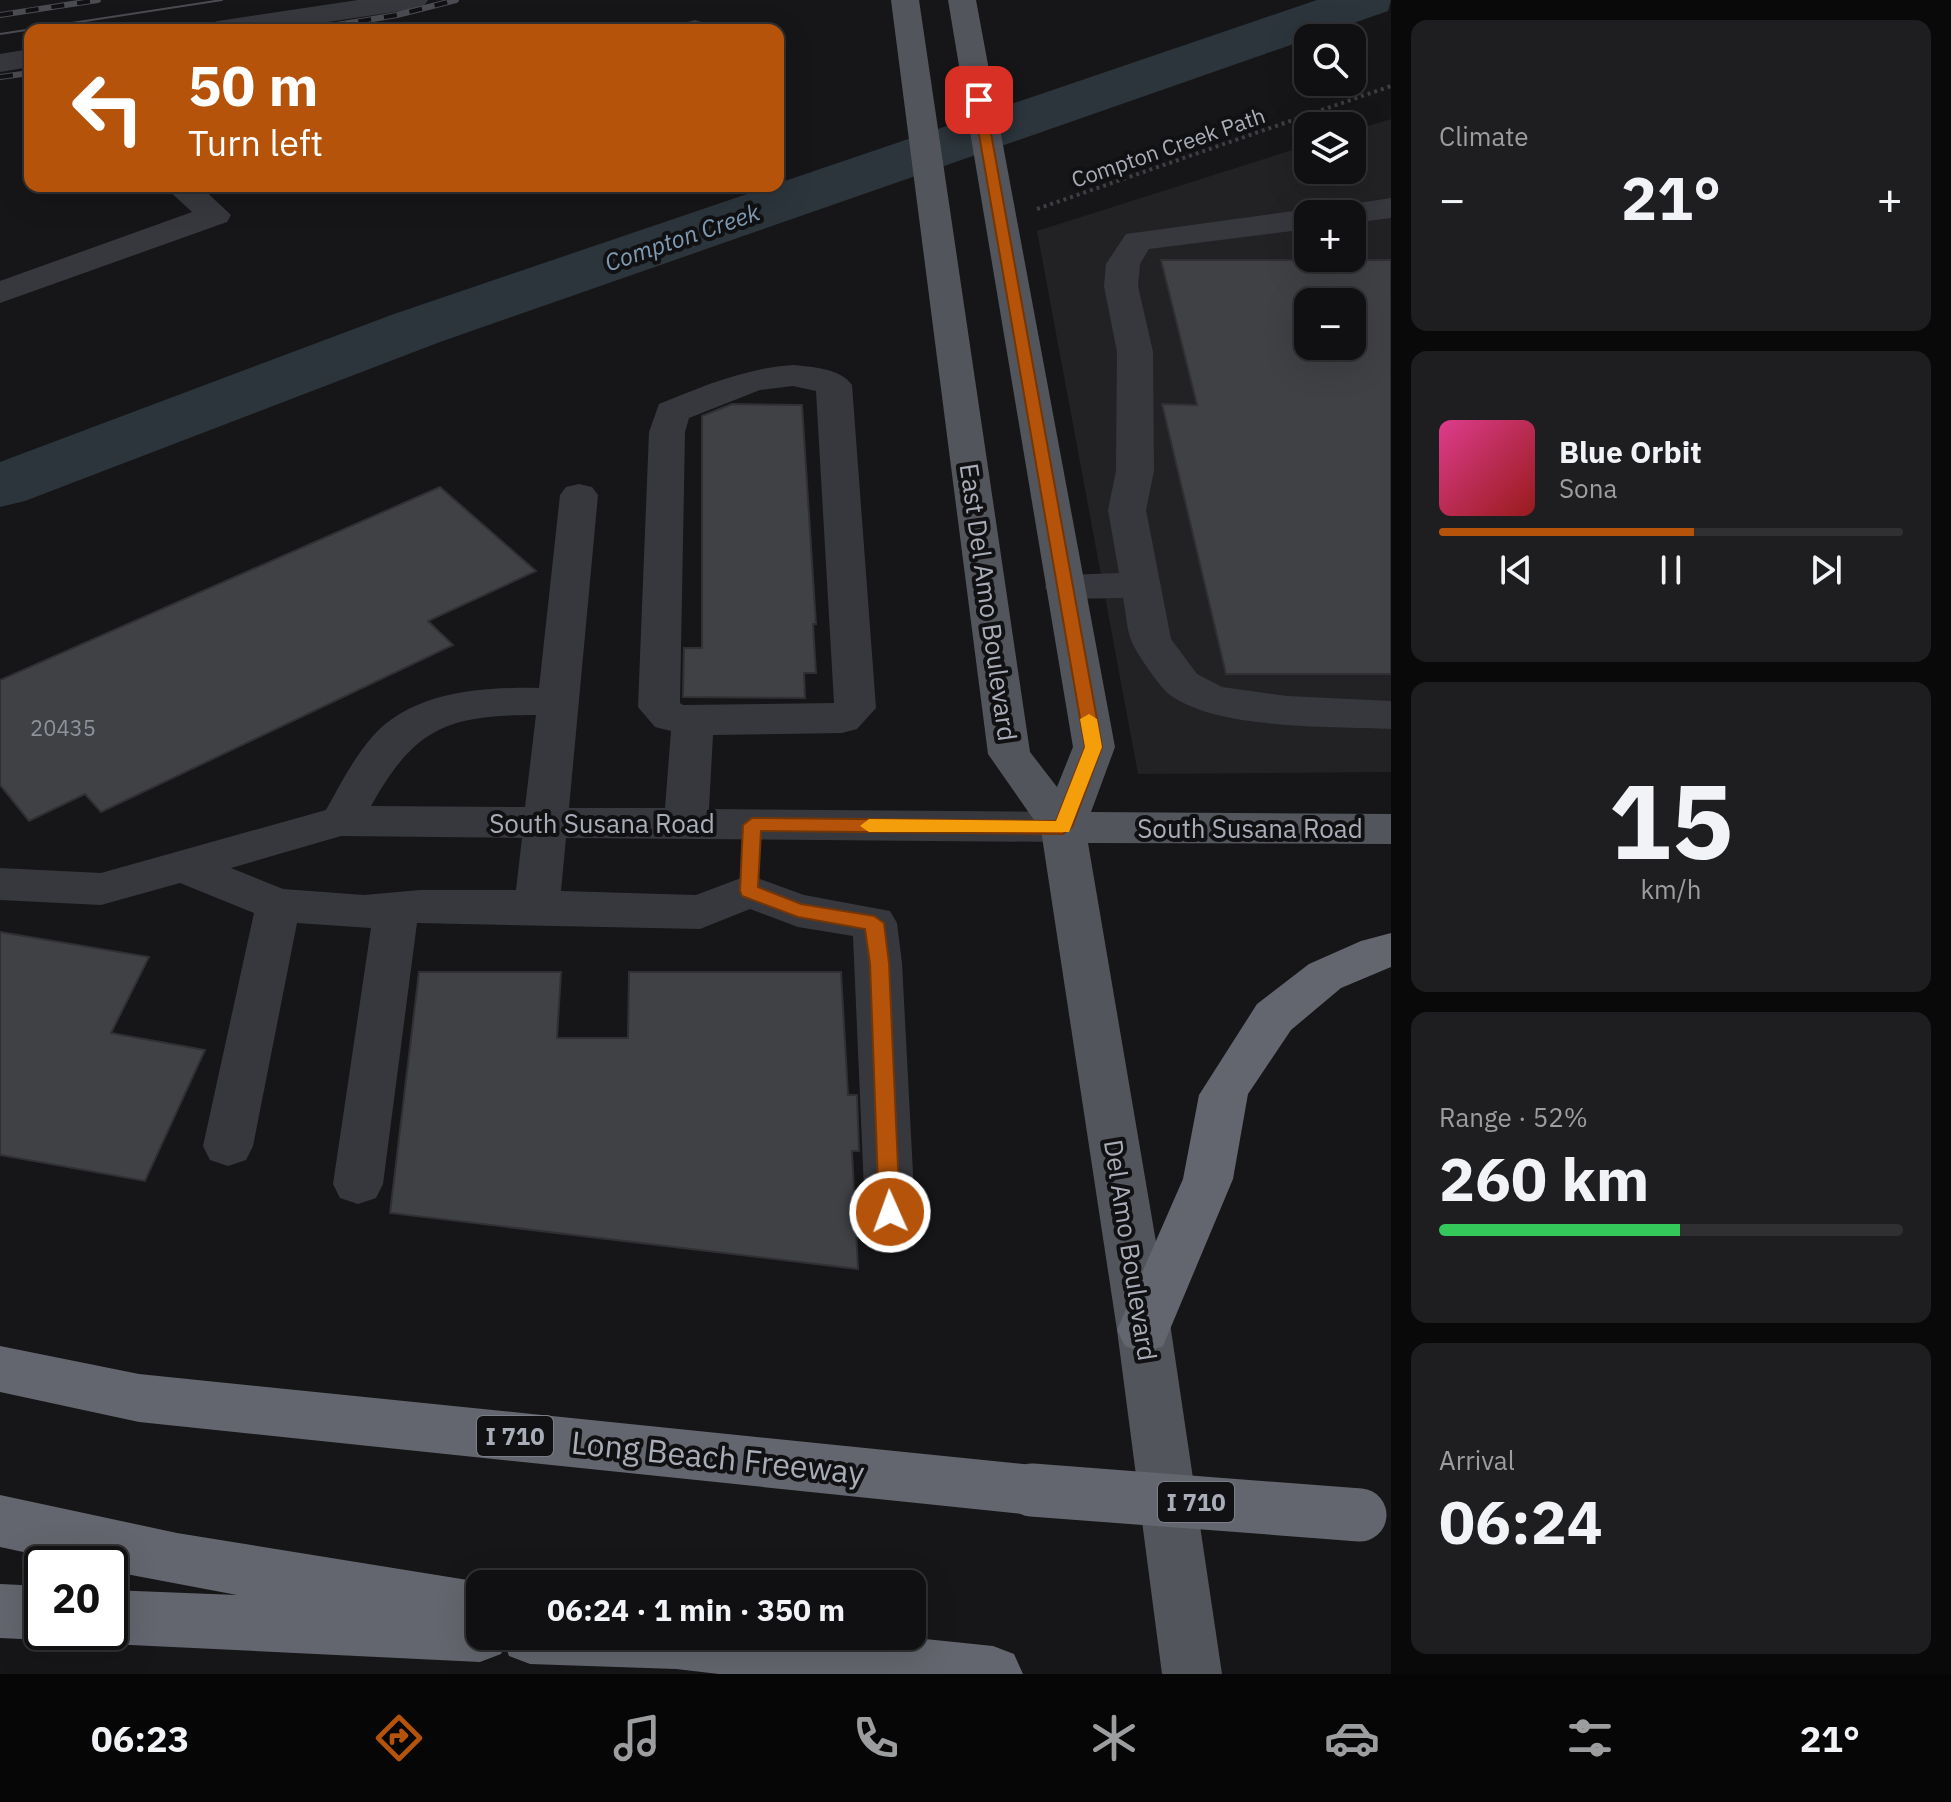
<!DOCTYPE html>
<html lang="en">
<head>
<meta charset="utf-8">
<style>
	:root { --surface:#101012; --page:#1e1e20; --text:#f1f3f6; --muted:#9c9d9f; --line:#303032; --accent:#b45309 }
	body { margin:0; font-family:"IBM Plex Sans",sans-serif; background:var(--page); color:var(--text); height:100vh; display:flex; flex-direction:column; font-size:30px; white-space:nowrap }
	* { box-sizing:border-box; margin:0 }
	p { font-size:26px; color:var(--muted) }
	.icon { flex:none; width:44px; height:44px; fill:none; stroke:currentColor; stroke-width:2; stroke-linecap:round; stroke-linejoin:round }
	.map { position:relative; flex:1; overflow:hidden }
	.drawer { display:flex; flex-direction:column; gap:20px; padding:20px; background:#09090a; width:560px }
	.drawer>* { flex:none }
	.hud { position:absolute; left:24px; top:24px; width:760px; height:168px; border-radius:16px; box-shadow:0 8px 32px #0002,0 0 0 2px var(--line); background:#b45309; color:#fff; overflow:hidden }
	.tools { position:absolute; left:1294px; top:24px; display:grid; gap:16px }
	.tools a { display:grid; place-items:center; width:72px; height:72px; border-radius:16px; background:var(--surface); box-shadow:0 8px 32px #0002,0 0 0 2px var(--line); font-size:40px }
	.speed { position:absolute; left:24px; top:1546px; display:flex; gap:16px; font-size:40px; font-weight:700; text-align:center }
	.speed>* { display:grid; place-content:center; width:104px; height:104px; border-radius:50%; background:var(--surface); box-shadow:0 8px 32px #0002,0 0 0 2px var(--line); line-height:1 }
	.speed .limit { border:4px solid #111; border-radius:12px; background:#fff; color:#111 }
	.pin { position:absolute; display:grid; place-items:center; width:68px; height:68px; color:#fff; margin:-34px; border-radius:16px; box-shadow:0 4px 12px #0006 }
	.me { position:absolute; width:88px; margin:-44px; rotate:358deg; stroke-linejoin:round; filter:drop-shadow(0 0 6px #0008) }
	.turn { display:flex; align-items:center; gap:28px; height:168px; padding:0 32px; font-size:36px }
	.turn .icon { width:104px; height:104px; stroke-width:2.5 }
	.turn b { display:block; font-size:56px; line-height:68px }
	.big { font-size:60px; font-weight:700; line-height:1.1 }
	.drawer .card { flex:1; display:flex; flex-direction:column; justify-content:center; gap:12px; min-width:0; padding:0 28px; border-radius:16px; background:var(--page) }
	.drawer .dial { align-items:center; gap:0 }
	.dial b { font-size:104px; line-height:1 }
	.song { display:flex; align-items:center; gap:24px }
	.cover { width:96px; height:96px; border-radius:12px; background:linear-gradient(135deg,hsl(330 70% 55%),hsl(0 70% 35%)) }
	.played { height:8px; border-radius:4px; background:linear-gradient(90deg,var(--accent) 55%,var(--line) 55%) }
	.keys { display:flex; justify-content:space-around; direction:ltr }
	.heat { display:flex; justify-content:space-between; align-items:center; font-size:44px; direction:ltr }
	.charge { height:12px; border-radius:6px; background:linear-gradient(90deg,#34c759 52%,var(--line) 0) }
	.trip { position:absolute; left:466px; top:1570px; width:460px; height:80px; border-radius:16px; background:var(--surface); box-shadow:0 8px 32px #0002,0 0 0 2px var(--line); font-weight:700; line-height:80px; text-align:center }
	.menu { display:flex; height:128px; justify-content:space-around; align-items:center; background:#060607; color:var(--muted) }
	.menu .icon { width:56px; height:56px }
	.menu .on { color:var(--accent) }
	.menu b { font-size:36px; color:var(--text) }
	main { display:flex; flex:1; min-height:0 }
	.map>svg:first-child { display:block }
	.built { fill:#222225; fill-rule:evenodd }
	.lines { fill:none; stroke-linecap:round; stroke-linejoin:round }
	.river { fill:#2c353c; fill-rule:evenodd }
	.building { fill:#404145; stroke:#303034; stroke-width:2; fill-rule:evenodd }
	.path { stroke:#3d3f44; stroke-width:4; stroke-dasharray:3 4; stroke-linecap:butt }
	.minor { fill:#37383d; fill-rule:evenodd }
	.major { fill:#53555c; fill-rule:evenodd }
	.highway { fill:#63666e; fill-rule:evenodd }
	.tram { stroke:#4a4c52; stroke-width:2 }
	.rail-casing { stroke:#4a4c52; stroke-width:6 }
	.rail { stroke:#111113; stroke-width:4; stroke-dasharray:13; stroke-linecap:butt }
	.highway-bridge { stroke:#63666e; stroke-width:53 }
	.route { fill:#b45309; stroke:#753606; stroke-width:2 }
	.slow { fill:#f59e0b }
	.labels { text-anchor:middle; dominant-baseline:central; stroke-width:8; stroke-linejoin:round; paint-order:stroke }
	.far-street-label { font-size:22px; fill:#a8adb8; stroke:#111113 }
	.number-label { font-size:22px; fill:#8e929b }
	.far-water-label { font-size:24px; font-style:italic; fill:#7f9bb3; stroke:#111113 }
	.shield { fill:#111113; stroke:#7b7e86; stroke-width:2 }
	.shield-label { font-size:24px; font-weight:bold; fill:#a8adb8 }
	.street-label { font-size:26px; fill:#a8adb8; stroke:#111113 }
	.near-street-label { font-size:32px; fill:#a8adb8; stroke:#111113 }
</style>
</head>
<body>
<main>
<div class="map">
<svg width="1391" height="1674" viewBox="0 0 1391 1674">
	<rect width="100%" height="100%" fill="#161618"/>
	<path class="built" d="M 1391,119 L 1391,772 L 1138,774 L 1037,231 L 1308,145 L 1308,170 L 1352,170 L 1352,131 ZM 1308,214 L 1352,214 L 1352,258 L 1308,258 ZM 1308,302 L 1352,302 L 1352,346 L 1308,346 Z"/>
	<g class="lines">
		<polygon class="river" points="1317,0 1391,0 1388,11 440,342 25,501 0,507 0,462 394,314"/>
	</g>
	<g class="building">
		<path d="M 1161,260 L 1391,260 L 1391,674 L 1226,674 L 1162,404 L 1197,405 ZM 1308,302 L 1352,302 L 1352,346 L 1308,346 Z"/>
		<polygon points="732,404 802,405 816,624 813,624 816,673 804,673 805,698 683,697 684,648 702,648 702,416"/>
		<polygon points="440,487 536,571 428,621 453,645 101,812 85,794 29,821 0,785 0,680"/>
		<polygon points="0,932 149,957 111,1033 205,1050 145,1181 0,1155"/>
		<polygon points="419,972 561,972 557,1038 628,1038 629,972 841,972 848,1095 857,1095 859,1151 852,1151 858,1269 390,1213"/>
	</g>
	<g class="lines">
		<polyline class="path" points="1037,209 1391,86"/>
		<g class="minor">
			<polygon points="358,0 428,0 424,6 414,9 275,30 203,30 208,24 218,21"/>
			<polygon points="695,20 705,23 710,29 675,30 680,24"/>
			<polygon points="30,49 30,67 0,72 0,54"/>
			<polygon points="164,186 200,186 231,215 227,222 0,303 0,281 192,212"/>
			<polygon points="1391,198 1391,218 1352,223 1352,214 1329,214 1333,207"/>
			<path d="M 1308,209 L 1321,214 L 1308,214 L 1308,229 L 1149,249 L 1140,264 L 1138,286 L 1153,352 L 1154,471 L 1146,510 L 1171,639 L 1197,674 L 1222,687 L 1287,696 L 1391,701 L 1391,729 C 1331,726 1218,730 1170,695 C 1160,688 1135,651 1131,640 C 1126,627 1126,611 1123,598 L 1065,599 L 1051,596 L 1045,587 L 1051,578 L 1065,575 L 1119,573 L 1108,510 L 1116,471 L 1117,352 L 1104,286 L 1106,264 L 1126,234 Z"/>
			<path d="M 793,365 C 812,367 840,368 852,385 L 876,708 L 857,729 L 842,733 L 713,735 L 709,809 L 1063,812 L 1078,816 L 1085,827 L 1078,838 L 1063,842 L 566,838 L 561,891 L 696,895 L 749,875 L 804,895 L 890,911 L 897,923 L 902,963 L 915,1212 L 908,1227 L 890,1233 L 872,1227 L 865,1212 L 853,936 L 798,927 L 750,909 L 700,929 L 417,923 L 383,1184 L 376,1198 L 358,1204 L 340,1198 L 333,1184 L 371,928 L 297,923 L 253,1146 L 246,1160 L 228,1166 L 210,1160 L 203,1146 L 254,913 L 180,883 L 101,905 L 0,900 L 0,868 L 101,873 L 326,810 C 340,785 353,759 372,737 C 413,691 481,687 539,688 L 560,495 L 566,487 L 579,484 L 592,487 L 598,495 L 569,808 L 665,808 L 671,731 L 655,727 L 638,707 L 649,432 L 659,404 C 703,386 745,368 793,365 ZM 793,386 L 816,391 L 834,703 L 683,705 L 680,703 L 685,432 L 689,418 L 760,390 ZM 536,715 L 525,807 L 371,806 C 415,727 448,715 536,715 ZM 341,836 L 522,838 L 516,890 L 420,890 L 364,895 L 283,889 L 231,868 Z"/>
		</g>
		<polygon class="major" points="891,0 919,0 1030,752 1057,787 1073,747 948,0 976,0 1115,747 1091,812 1391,814 1391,844 1088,843 1171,1330 1222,1674 1162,1674 1117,1330 1041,830 988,754"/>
		<g class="highway">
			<polygon points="1391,933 1391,967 1341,988 1291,1030 1248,1094 1233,1179 1163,1346 1144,1353 1125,1346 1117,1330 1183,1179 1199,1095 1257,1004 1309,964 1361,941"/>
			<polygon points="0,1346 139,1374 1032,1465 1052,1472 1060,1490 1052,1508 1032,1515 139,1422 0,1392"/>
			<polygon points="0,1495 177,1533 480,1582 486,1584 480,1584 480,1636 896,1636 993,1646 1014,1654 1023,1674 719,1674 676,1669 530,1664 509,1656 505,1645 501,1654 480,1662 110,1644 89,1636 87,1632 110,1632 110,1590 237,1595 110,1571 110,1564 79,1564 0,1547"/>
			<polygon points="0,1584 42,1586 42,1632 63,1632 42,1640 0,1638"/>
		</g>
		<polyline class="tram" points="0,34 222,0"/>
		<defs>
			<g id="rail">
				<polyline points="0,15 98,0"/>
				<polyline points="307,30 397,15 456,0"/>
				<polyline points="0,77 30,73"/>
			</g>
		</defs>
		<use href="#rail" class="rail-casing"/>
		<use href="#rail" class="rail"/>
		<polyline class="highway-bridge" points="1032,1490 1360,1515"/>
	</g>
	<polygon class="route" points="979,97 985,100 1102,747 1072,827 1063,834 761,831 758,887 801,904 874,916 884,923 889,963 900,1212 897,1218 890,1220 882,1218 879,1212 870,963 865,929 798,917 742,896 740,891 743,825 752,818 1056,821 1085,747 973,100"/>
	<polygon class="slow" points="1089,714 1097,719 1102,747 1069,832 869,832 860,826 869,819 1056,821 1085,747 1080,719"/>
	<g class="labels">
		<g class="far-street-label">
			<text transform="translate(1168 147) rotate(-19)">Compton Creek Path</text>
		</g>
		<g class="number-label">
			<text x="63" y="727">20435</text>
		</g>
		<g class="far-water-label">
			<text transform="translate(682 237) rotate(-19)">Compton Creek</text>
		</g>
		<g class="shield">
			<rect x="477" y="1416" width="76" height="40" rx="6"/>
			<rect x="1158" y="1482" width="76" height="40" rx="6"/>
		</g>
		<g class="shield-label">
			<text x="515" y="1436">I 710</text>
			<text x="1196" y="1502">I 710</text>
		</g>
		<g class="street-label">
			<text transform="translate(989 602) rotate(82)">East Del Amo Boulevard</text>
			<text x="602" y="823">South Susana Road</text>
			<text x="1250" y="828">South Susana Road</text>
			<text transform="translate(1131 1250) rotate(81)">Del Amo Boulevard</text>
		</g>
		<g class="near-street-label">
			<text transform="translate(718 1457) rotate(6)">Long Beach Freeway</text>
		</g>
	</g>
</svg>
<div class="tools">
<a><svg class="icon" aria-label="search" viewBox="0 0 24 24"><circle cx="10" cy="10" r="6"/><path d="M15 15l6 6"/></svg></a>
<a><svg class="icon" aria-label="layers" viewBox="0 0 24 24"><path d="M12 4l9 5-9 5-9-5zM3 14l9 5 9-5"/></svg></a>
<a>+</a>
<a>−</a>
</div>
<div class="speed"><div class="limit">20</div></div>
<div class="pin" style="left:979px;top:100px;background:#d93025"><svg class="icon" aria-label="arrive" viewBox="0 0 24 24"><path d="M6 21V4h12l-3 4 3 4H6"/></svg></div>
<svg class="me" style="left:890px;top:1212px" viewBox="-20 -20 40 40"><circle r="17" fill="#b45309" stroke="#fff" stroke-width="3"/><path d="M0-11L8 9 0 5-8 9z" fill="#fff"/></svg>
<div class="trip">06:24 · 1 min · 350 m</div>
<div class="hud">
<div class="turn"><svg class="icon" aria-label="left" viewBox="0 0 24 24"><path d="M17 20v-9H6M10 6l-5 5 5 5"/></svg><div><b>50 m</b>Turn left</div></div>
</div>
</div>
<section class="drawer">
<div class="card"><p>Climate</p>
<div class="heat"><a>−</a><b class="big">21°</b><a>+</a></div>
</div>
<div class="card">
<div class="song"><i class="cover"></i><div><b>Blue Orbit</b><p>Sona</p></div></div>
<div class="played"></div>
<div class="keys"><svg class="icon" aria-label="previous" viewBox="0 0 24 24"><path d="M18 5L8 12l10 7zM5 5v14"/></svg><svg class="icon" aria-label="pause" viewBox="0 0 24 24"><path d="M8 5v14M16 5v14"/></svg><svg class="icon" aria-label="next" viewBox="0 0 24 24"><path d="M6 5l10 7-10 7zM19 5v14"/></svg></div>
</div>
<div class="card dial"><b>15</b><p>km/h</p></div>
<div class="card"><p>Range · 52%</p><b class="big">260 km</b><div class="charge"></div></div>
<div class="card"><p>Arrival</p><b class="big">06:24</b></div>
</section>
</main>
<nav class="menu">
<b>06:23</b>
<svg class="icon on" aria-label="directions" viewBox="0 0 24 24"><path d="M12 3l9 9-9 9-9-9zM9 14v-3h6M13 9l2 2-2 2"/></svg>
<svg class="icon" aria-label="music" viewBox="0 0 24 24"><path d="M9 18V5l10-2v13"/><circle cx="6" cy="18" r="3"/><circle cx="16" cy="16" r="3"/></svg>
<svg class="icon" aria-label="phone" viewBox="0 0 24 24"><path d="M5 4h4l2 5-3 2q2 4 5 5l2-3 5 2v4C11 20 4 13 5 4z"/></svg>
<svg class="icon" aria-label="climate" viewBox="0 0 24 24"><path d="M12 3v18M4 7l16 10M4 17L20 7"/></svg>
<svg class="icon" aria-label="car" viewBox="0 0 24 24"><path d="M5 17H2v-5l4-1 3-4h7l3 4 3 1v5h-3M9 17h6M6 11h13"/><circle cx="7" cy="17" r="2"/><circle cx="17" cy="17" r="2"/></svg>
<svg class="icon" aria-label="filters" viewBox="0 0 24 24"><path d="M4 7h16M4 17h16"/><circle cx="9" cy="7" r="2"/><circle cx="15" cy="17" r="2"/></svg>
<b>21°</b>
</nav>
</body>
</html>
